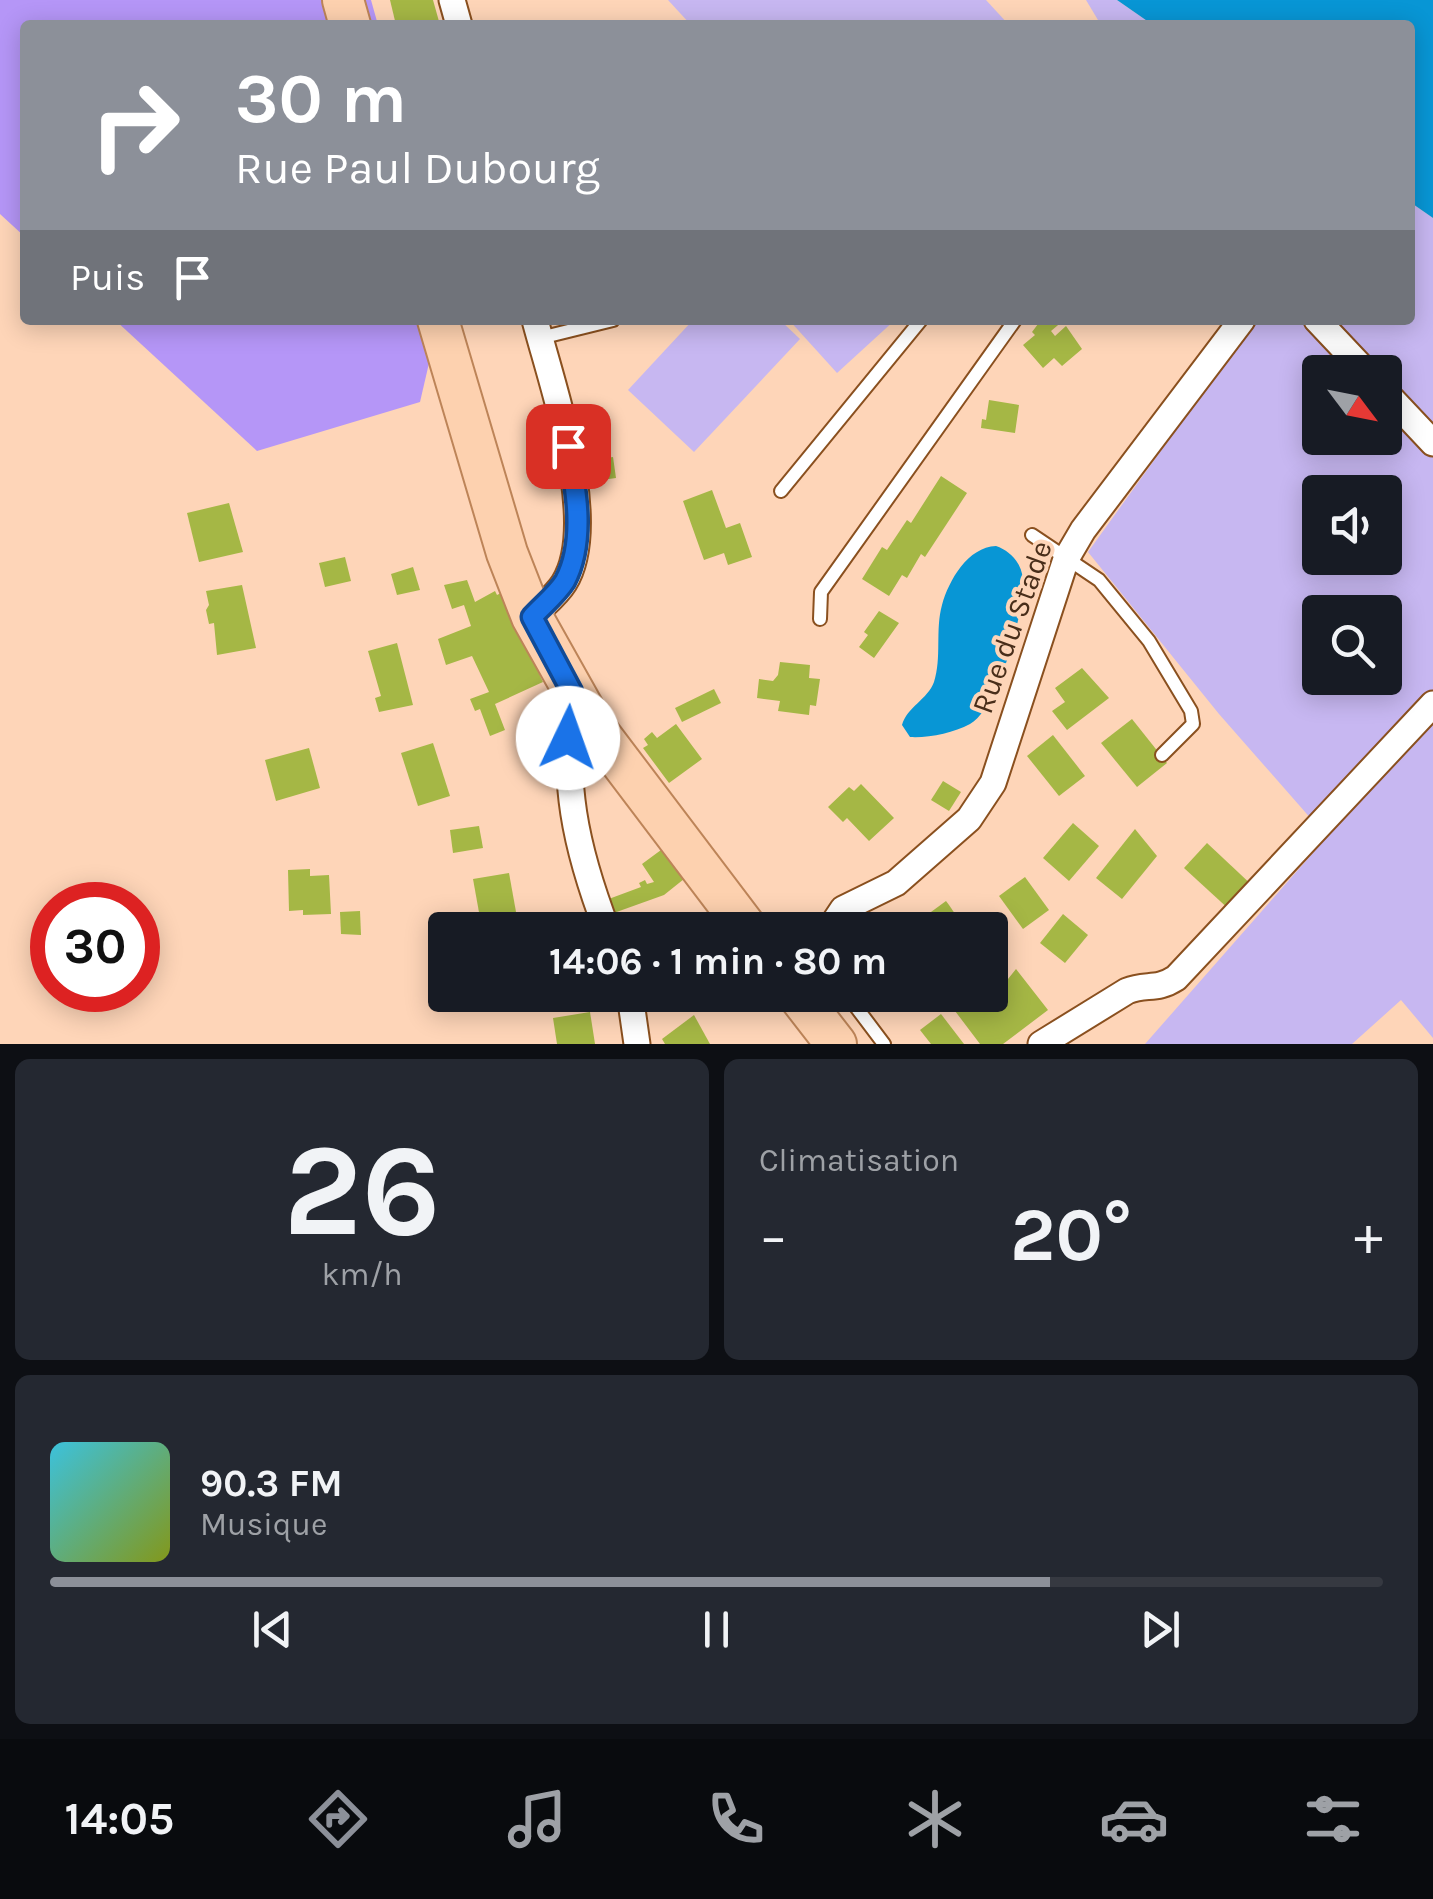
<!DOCTYPE html>
<html lang="fr">
<head>
<meta charset="utf-8">
<style>
	:root { --surface:#171b24; --page:#242831; --text:#f1f3f6; --muted:#9ea1a6; --line:#363941; --accent:#8c9099 }
	body { margin:0; font-family:Karla,sans-serif; background:var(--page); color:var(--text); height:100vh; display:flex; flex-direction:column; font-size:38px; white-space:nowrap }
	* { box-sizing:border-box; margin:0 }
	p { font-size:32px; color:var(--muted) }
	.icon { flex:none; width:55px; height:55px; fill:none; stroke:currentColor; stroke-width:2; stroke-linecap:round; stroke-linejoin:round }
	.map { position:relative; height:1044px; overflow:hidden }
	.sheet { display:flex; flex-direction:column; gap:15px; padding:15px; background:#0d0f14; flex:1 }
	.sheet>* { flex:none }
	.top-card { position:absolute; left:20px; top:20px; width:1395px; height:305px; border-radius:10px; box-shadow:0 5px 25px #0003; background:#8c9099; color:#fff; overflow:hidden }
	.needle { width:65px; rotate:122deg }
	.controls { position:absolute; left:1302px; top:355px; display:grid; gap:20px }
	.controls a { display:grid; place-items:center; width:100px; height:100px; border-radius:10px; background:var(--surface); box-shadow:0 5px 25px #0003; font-size:50px }
	.speed { position:absolute; left:30px; top:882px; display:flex; gap:20px; font-size:50px; font-weight:700; text-align:center }
	.speed>* { display:grid; place-content:center; width:130px; height:130px; border-radius:50%; background:var(--surface); box-shadow:0 5px 25px #0003; line-height:1 }
	.speed .limit { border:15px solid #d22; background:#fff; color:#111 }
	.pin { position:absolute; display:grid; place-items:center; width:85px; height:85px; color:#fff; margin:-42px; border-radius:20px; box-shadow:0 5px 15px #0006 }
	.me { position:absolute; width:110px; margin:-55px; rotate:3deg; stroke-linejoin:round; filter:drop-shadow(0 0 8px #0008) }
	.turn { display:flex; align-items:center; gap:35px; height:210px; padding:0 50px; font-size:45px }
	.turn .icon { width:130px; height:130px; stroke-width:2.5 }
	.turn b { display:block; font-size:70px; line-height:85px }
	.then { display:flex; align-items:center; height:95px; padding:0 50px; background:#0003; gap:20px; font-size:38px }
	.big { font-size:75px; font-weight:700; line-height:1.1 }
	.sheet .widget { flex:1; display:flex; flex-direction:column; justify-content:center; gap:15px; min-width:0; padding:0 35px; border-radius:15px; background:var(--page) }
	.sheet .dial { align-items:center; gap:0 }
	.dial b { font-size:130px; line-height:1 }
	.song { display:flex; align-items:center; gap:30px }
	.cover { width:120px; height:120px; border-radius:15px; background:linear-gradient(135deg,hsl(190 70% 55%),hsl(70 70% 35%)) }
	.played { height:10px; border-radius:5px; background:linear-gradient(90deg,var(--accent) 75%,var(--line) 75%) }
	.keys { display:flex; justify-content:space-around; direction:ltr }
	.heat { display:flex; justify-content:space-between; align-items:center; font-size:55px; direction:ltr }
	.sheet .tiles { flex:1; display:grid; gap:15px; grid-template-columns:1fr 1fr }
	.widget:last-child { grid-column:span 2 }
	.trip { position:absolute; left:428px; top:912px; width:580px; height:100px; border-radius:10px; background:var(--surface); box-shadow:0 5px 25px #0003; font-weight:700; line-height:100px; text-align:center }
	.tab-bar { display:flex; height:160px; justify-content:space-around; align-items:center; background:#090b0e; color:var(--muted) }
	.tab-bar .icon { width:70px; height:70px }
	.tab-bar .current { color:var(--accent) }
	.tab-bar b { font-size:45px; color:var(--text) }
	.map>svg:first-child { display:block }
	.green { fill:#c7b7f1; fill-rule:evenodd }
	.forest { fill:#b596f7 }
	.water { fill:#0896d5 }
	.building { fill:#a5b745 }
	.lines { fill:none; stroke-linecap:round; stroke-linejoin:round }
	.service-casing { stroke:#8a501f; stroke-width:16 }
	.minor-casing { stroke:#8a501f; stroke-width:29 }
	.primary-casing { stroke:#bd8458; stroke-width:44 }
	.service { stroke:#fff; stroke-width:12 }
	.minor { stroke:#fff; stroke-width:25 }
	.primary { stroke:#fdd1af; stroke-width:40 }
	.route-casing { stroke:#114b97; stroke-width:25 }
	.route { stroke:#1a73e8; stroke-width:18 }
	.labels { text-anchor:middle; dominant-baseline:central; stroke-width:8; stroke-linejoin:round; paint-order:stroke }
	.street-label { font-size:30px; fill:#492e1a; stroke:#fed5b8 }
</style>
</head>
<body>
<div class="map">
<svg width="1433" height="1044" viewBox="0 0 1433 1044">
	<rect width="100%" height="100%" fill="#fed5b8"/>
	<g class="green">
		<polygon points="668,0 986,0 1009,25 691,25"/>
		<polygon points="1086,0 1117,0 1153,25 1101,25"/>
		<path d="M 1410,202 L 1433,218 L 1433,1038 L 1401,1000 L 1352,1044 L 1145,1044 L 1327,837 L 1219,714 L 1088,552 L 1240,341 L 1240,320 L 1410,320 ZM 1320,372 L 1385,372 L 1385,438 L 1320,438 ZM 1320,492 L 1385,492 L 1385,558 L 1320,558 ZM 1320,612 L 1385,612 L 1385,678 L 1320,678 Z"/>
		<polygon points="693,320 780,320 800,339 694,452 628,390"/>
		<polygon points="789,320 895,320 837,373"/>
	</g>
	<g class="forest">
		<polygon points="0,0 371,0 378,25 25,25 25,237 0,214"/>
		<polygon points="115,320 439,320 420,402 257,451"/>
	</g>
	<g class="water">
		<polygon points="1117,0 1433,0 1433,218 1410,202 1410,25 1153,25"/>
		<path d="M 996,546 C 1011,551 1022,564 1023,580 C 1025,611 998,709 970,724 C 953,733 929,738 910,737 L 902,725 C 907,707 928,699 934,682 C 942,658 935,630 942,605 C 949,580 968,547 996,546 Z"/>
	</g>
	<g class="building">
		<polygon points="390,0 433,0 440,25 396,25"/>
		<polygon points="1041,320 1064,320 1051,331 1055,336 1066,326 1082,349 1062,366 1054,358 1043,368 1023,345 1035,335 1032,332"/>
		<polygon points="989,400 1019,405 1015,433 981,428 982,419 986,420"/>
		<polygon points="613,457 616,478 594,481 591,460"/>
		<polygon points="941,476 967,493 925,557 921,554 907,578 902,575 889,596 862,579 882,547 887,550 907,520 911,523"/>
		<polygon points="712,490 726,528 740,523 752,557 728,565 724,553 704,560 683,501"/>
		<polygon points="229,503 243,552 199,562 187,513"/>
		<polygon points="345,557 351,581 325,587 319,563"/>
		<polygon points="413,567 420,590 397,595 391,574"/>
		<polygon points="467,580 475,602 495,591 497,595 501,593 543,682 495,704 505,730 490,736 480,709 475,711 470,699 489,692 472,656 446,665 438,639 471,626 464,605 452,609 444,585"/>
		<polygon points="242,585 256,648 217,655 214,623 209,624 206,610 209,605 206,591"/>
		<polygon points="879,611 899,623 874,658 859,647 868,635 864,632"/>
		<polygon points="397,643 413,705 379,712 375,698 381,696 368,651"/>
		<polygon points="780,662 810,665 809,678 820,679 816,706 810,705 809,715 778,711 780,701 757,698 759,679 773,681 778,675"/>
		<polygon points="1082,668 1109,698 1067,730 1052,711 1065,702 1055,688"/>
		<polygon points="714,689 721,703 682,722 675,708"/>
		<polygon points="1132,719 1167,763 1137,787 1101,743"/>
		<polygon points="676,724 702,759 669,783 643,748 648,745 644,739 652,732 657,738"/>
		<polygon points="1053,735 1085,776 1059,796 1027,756"/>
		<polygon points="433,743 450,796 418,806 401,753"/>
		<polygon points="309,748 320,788 276,801 265,760"/>
		<polygon points="943,781 961,792 949,811 931,800"/>
		<polygon points="861,784 894,818 869,841 847,818 843,822 828,807 849,787 854,791"/>
		<polygon points="1073,823 1099,846 1069,881 1043,858"/>
		<polygon points="479,826 483,848 453,853 450,830"/>
		<polygon points="1135,829 1157,856 1122,899 1096,878"/>
		<polygon points="1207,843 1255,888 1232,912 1184,868"/>
		<polygon points="661,850 684,879 664,895 611,914 606,900 641,887 639,883 645,880 647,884 654,882 642,864"/>
		<polygon points="310,869 310,876 329,875 331,914 303,915 303,910 289,911 288,870"/>
		<polygon points="509,873 518,923 482,929 473,879"/>
		<polygon points="1025,877 1049,910 1023,929 999,896"/>
		<polygon points="946,901 949,905 966,930 927,930 920,920"/>
		<polygon points="360,911 361,935 341,934 340,912"/>
		<polygon points="1063,914 1088,935 1065,963 1040,943"/>
		<polygon points="1016,969 1048,1010 1003,1044 980,1044 952,1007 967,995 990,995 990,977 994,974 1004,984"/>
		<polygon points="590,1012 595,1044 557,1044 553,1018"/>
		<polygon points="941,1014 964,1044 931,1044 920,1030"/>
		<polygon points="694,1015 710,1044 665,1044 662,1039"/>
	</g>
	<g class="lines">
		<defs>
			<g id="service">
				<polyline points="540,338 613,320"/>
				<polyline points="781,491 921,320"/>
				<polyline points="1032,535 1099,580 1149,641 1191,711 1193,724 1162,755"/>
				<polyline points="820,619 821,592 1015,320"/>
				<polyline points="847,995 884,1044"/>
			</g>
			<g id="minor">
				<polyline points="452,0 459,25"/>
				<polyline points="1317,320 1366,372"/>
				<polyline points="1385,392 1433,443"/>
				<path d="M 532,617 C 542,606 556,596 564,583 C 601,524 552,385 535,320"/>
				<path d="M 572,691 C 563,784 574,844 607,930"/>
				<polyline points="829,930 843,909 896,883 969,819 993,783 1066,559 1083,530 1242,320"/>
				<polyline points="630,995 637,1044"/>
				<path d="M 1041,1044 L 1127,991 C 1146,983 1156,991 1176,978 L 1433,704"/>
			</g>
			<g id="primary">
				<polyline points="343,0 350,25"/>
				<polyline points="438,320 507,553 532,617 592,724 748,930"/>
				<polyline points="798,995 836,1044"/>
			</g>
		</defs>
		<use href="#service" class="service-casing"/>
		<use href="#minor" class="minor-casing"/>
		<use href="#primary" class="primary-casing"/>
		<use href="#service" class="service"/>
		<use href="#minor" class="minor"/>
		<use href="#primary" class="primary"/>
	</g>
	<g class="lines">
		<defs>
			<path id="route" d="M 568,446 C 576,488 586,541 565,581 C 557,594 542,606 532,617 L 572,692 L 568,738"/>
		</defs>
		<use href="#route" class="route-casing"/>
		<use href="#route" class="route"/>
	</g>
	<g class="labels">
		<g class="street-label">
			<text transform="translate(1012 627) rotate(-70)">Rue du Stade</text>
		</g>
	</g>
</svg>
<div class="controls">
<a><svg class="needle" viewBox="-14 -14 28 28"><path d="M0-13l5 13h-10z" fill="#e53935"/><path d="M0 13l5-13h-10z" fill="#9ea1a6"/></svg></a>
<a><svg class="icon" aria-label="sound" viewBox="0 0 24 24"><path d="M4 9h4l5-4v14l-5-4H4zM17 9q2 3 0 6"/></svg></a>
<a><svg class="icon" aria-label="search" viewBox="0 0 24 24"><circle cx="10" cy="10" r="6"/><path d="M15 15l6 6"/></svg></a>
</div>
<div class="speed"><div class="limit">30</div></div>
<div class="pin" style="left:568px;top:446px;background:#d93025"><svg class="icon" aria-label="arrive" viewBox="0 0 24 24"><path d="M6 21V4h12l-3 4 3 4H6"/></svg></div>
<svg class="me" style="left:568px;top:738px" viewBox="-20 -20 40 40"><circle r="19" fill="#fff"/><path d="M0-13L10 11 0 6-10 11z" fill="#1a73e8"/></svg>
<div class="trip">14:06 · 1 min · 80 m</div>
<div class="top-card">
<div class="turn"><svg class="icon" aria-label="right" viewBox="0 0 24 24"><path d="M7 20v-9h11M14 6l5 5-5 5"/></svg><div><b>30 m</b>Rue Paul Dubourg</div></div>
<div class="then">Puis<svg class="icon" aria-label="arrive" viewBox="0 0 24 24"><path d="M6 21V4h12l-3 4 3 4H6"/></svg></div>
</div>
</div>
<section class="sheet">
<div class="tiles">
<div class="widget dial"><b>26</b><p>km/h</p></div>
<div class="widget"><p>Climatisation</p>
<div class="heat"><a>−</a><b class="big">20°</b><a>+</a></div>
</div>
<div class="widget">
<div class="song"><i class="cover"></i><div><b>90.3 FM</b><p>Musique</p></div></div>
<div class="played"></div>
<div class="keys"><svg class="icon" aria-label="previous" viewBox="0 0 24 24"><path d="M18 5L8 12l10 7zM5 5v14"/></svg><svg class="icon" aria-label="pause" viewBox="0 0 24 24"><path d="M8 5v14M16 5v14"/></svg><svg class="icon" aria-label="next" viewBox="0 0 24 24"><path d="M6 5l10 7-10 7zM19 5v14"/></svg></div>
</div>
</div>
</section>
<nav class="tab-bar">
<b>14:05</b>
<svg class="icon current" aria-label="directions" viewBox="0 0 24 24"><path d="M12 3l9 9-9 9-9-9zM9 14v-3h6M13 9l2 2-2 2"/></svg>
<svg class="icon" aria-label="music" viewBox="0 0 24 24"><path d="M9 18V5l10-2v13"/><circle cx="6" cy="18" r="3"/><circle cx="16" cy="16" r="3"/></svg>
<svg class="icon" aria-label="phone" viewBox="0 0 24 24"><path d="M5 4h4l2 5-3 2q2 4 5 5l2-3 5 2v4C11 20 4 13 5 4z"/></svg>
<svg class="icon" aria-label="climate" viewBox="0 0 24 24"><path d="M12 3v18M4 7l16 10M4 17L20 7"/></svg>
<svg class="icon" aria-label="car" viewBox="0 0 24 24"><path d="M5 17H2v-5l4-1 3-4h7l3 4 3 1v5h-3M9 17h6M6 11h13"/><circle cx="7" cy="17" r="2"/><circle cx="17" cy="17" r="2"/></svg>
<svg class="icon" aria-label="filters" viewBox="0 0 24 24"><path d="M4 7h16M4 17h16"/><circle cx="9" cy="7" r="2"/><circle cx="15" cy="17" r="2"/></svg>
</nav>
</body>
</html>
